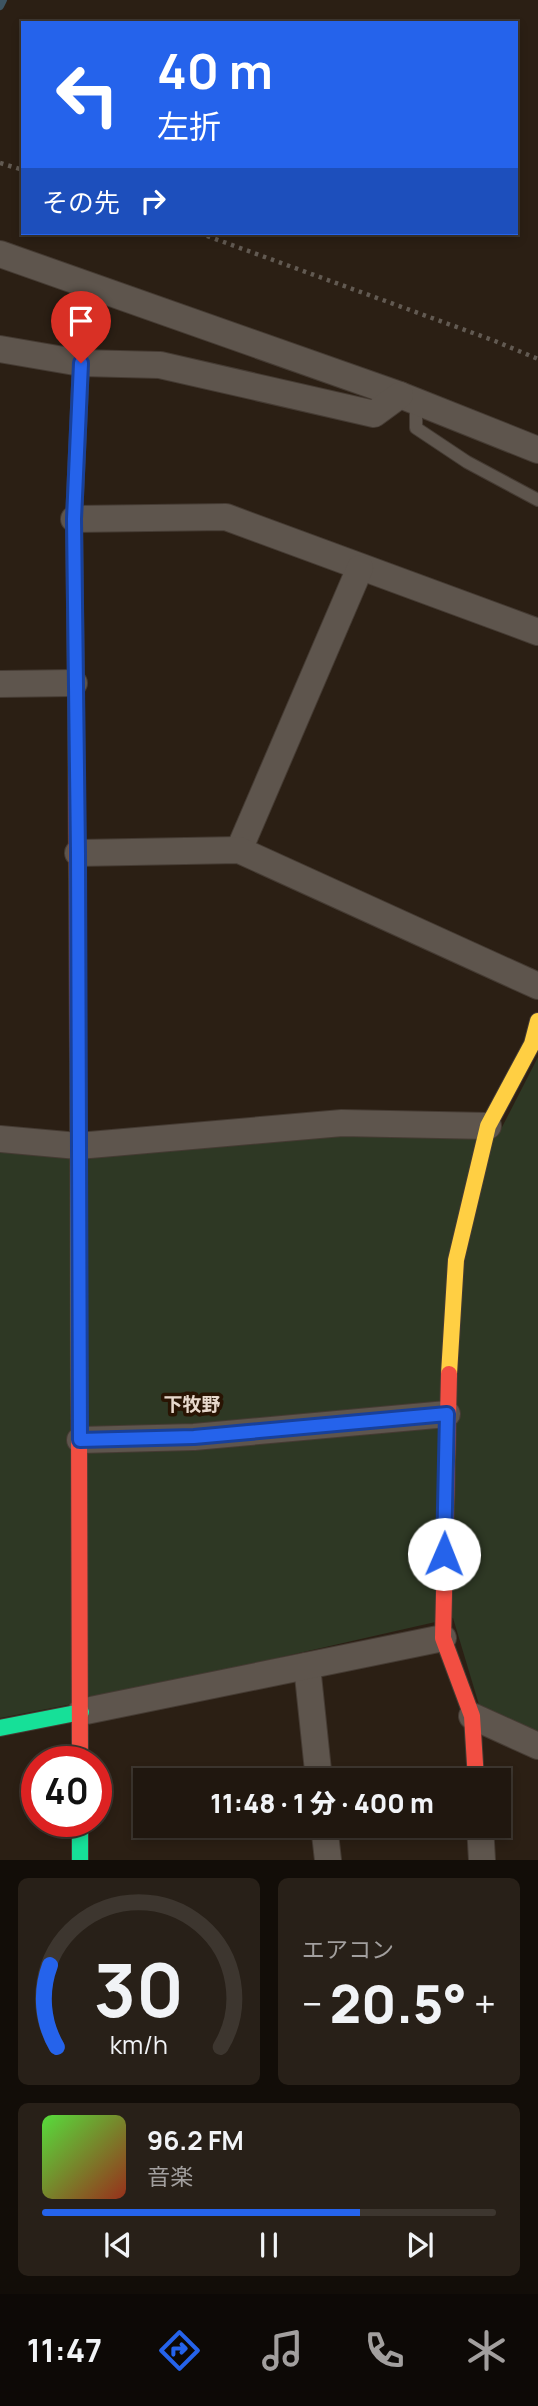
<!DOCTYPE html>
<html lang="ja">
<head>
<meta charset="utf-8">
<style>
	:root { --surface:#20170f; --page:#282018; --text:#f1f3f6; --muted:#a29f9e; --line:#3d362f; --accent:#2563eb }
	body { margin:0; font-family:Manrope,"Noto Sans JP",sans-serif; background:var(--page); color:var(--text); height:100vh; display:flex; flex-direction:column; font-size:26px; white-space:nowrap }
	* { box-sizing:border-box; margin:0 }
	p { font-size:23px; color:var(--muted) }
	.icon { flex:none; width:38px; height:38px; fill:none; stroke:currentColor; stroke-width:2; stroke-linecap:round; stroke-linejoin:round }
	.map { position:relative; height:1860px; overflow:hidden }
	.side { display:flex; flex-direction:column; gap:18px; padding:18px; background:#120d08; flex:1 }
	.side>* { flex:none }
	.hud { position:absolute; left:21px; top:21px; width:497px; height:214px; border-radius:0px; box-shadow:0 4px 10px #0003,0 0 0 2px var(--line); background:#2563eb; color:#fff; overflow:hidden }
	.speed { position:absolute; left:21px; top:1746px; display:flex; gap:14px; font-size:35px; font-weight:700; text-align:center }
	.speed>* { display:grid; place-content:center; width:91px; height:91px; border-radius:50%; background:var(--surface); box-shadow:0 4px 10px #0003,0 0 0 2px var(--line); line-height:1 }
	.speed .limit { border:10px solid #d22; background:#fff; color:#111 }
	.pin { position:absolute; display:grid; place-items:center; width:60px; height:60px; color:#fff; margin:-72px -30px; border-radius:50% 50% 50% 0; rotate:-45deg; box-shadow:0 0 7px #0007 }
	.pin .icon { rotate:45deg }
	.me { position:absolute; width:77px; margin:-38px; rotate:1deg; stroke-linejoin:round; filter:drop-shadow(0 0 5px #0008) }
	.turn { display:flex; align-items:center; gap:24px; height:147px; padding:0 21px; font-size:32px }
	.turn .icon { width:91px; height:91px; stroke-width:2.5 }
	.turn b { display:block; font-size:49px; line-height:60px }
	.then { display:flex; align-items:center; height:66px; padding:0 21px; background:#0003; gap:14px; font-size:26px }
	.big { font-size:52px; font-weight:800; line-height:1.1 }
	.side .card { flex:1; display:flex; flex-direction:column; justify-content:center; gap:10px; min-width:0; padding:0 24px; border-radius:10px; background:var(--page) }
	.side .dial { align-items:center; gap:0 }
	.dial svg { height:182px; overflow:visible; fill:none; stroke:var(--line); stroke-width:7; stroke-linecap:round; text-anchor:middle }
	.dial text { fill:var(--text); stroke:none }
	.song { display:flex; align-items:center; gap:21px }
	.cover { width:84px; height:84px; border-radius:10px; background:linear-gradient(135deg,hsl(110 70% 55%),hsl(10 70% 35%)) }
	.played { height:7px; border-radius:4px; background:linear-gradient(90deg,var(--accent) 70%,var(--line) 70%) }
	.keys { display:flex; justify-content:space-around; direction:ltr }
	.heat { display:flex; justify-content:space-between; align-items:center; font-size:38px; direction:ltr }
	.side .tiles { flex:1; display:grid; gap:18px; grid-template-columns:1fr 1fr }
	.card:last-child { grid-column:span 2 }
	.trip { position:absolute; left:133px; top:1768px; width:378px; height:70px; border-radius:0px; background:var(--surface); box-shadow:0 4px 10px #0003,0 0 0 2px var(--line); font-weight:800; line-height:70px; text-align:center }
	.menu { display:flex; height:112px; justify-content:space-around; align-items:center; background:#0d0906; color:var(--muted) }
	.menu .icon { width:49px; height:49px }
	.menu .current { color:var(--accent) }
	.menu b { font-size:32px; color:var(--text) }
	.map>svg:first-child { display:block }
	.green { fill:#2e3824 }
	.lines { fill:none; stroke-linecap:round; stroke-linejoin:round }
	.stream { stroke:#3d5462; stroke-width:8 }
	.lane-casing { stroke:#453b33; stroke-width:14 }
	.street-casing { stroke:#453b33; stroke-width:28 }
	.fast-casing { stroke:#453b33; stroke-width:18 }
	.slow-casing { stroke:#453b33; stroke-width:18 }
	.jam-casing { stroke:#453b33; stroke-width:18 }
	.path { stroke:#625a52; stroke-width:4.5; stroke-dasharray:3.5 5; stroke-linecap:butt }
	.lane { stroke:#5e554d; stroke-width:12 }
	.street { stroke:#5e554d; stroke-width:26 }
	.fast { stroke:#16e098; stroke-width:16 }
	.slow { stroke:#ffcf43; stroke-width:16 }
	.jam { stroke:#f24e42; stroke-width:16 }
	.route-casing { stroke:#184099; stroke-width:18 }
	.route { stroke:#2563eb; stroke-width:12 }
	.labels { text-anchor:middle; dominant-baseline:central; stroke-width:7; stroke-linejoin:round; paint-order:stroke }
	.neighbourhood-label { font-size:19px; font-weight:bold; fill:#e7d8cc; stroke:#291403 }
</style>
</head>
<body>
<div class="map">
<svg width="538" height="1860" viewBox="0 0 538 1860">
	<rect width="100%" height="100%" fill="#2b1f14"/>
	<polygon class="green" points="538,1057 538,1735 480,1708 453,1618 93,1700 0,1718 0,1150 350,1133 499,1133"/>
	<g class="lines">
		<polyline class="stream" points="0,6 3,0"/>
		<defs>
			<polyline id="lane" points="416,402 416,428 467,462 538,500"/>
			<g id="street">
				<polyline points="0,254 400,395 538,450"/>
				<polyline points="0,349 81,363 160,365 374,414 400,395"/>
				<polyline points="74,519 226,517 538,632"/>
				<polyline points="0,684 74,683"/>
				<polyline points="239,850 360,568"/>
				<polyline points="78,853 239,850 538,986"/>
				<polyline points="0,1139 78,1146 342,1123 488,1126"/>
				<polyline points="80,1440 194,1437 447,1414"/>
				<polyline points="307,1666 319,1780"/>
				<polyline points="81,1712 443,1638"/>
				<polyline points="472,1716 538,1746"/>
				<polyline points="324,1825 328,1860"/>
				<polyline points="480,1825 482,1860"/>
			</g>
			<g id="fast">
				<polyline points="0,1728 81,1712"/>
				<polyline points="80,1822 80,1860"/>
			</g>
			<g id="slow">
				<polyline points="76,697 74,519 81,363"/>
				<polyline points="78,1062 79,1422"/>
				<polyline points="449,1374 456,1260 488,1126 532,1044 538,1021"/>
			</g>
			<g id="jam">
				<polyline points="76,697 78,1062"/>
				<polyline points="449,1374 443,1638 472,1716 476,1780"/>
				<polyline points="79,1422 80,1762"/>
			</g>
		</defs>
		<use href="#lane" class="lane-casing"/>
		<use href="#street" class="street-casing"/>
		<use href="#fast" class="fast-casing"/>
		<use href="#slow" class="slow-casing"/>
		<use href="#jam" class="jam-casing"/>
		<g class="path">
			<polyline points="0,163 23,170"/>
			<polyline points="199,233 495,341 538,359"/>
		</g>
		<use href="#lane" class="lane"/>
		<use href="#street" class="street"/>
		<use href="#fast" class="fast"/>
		<use href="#slow" class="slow"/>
		<use href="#jam" class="jam"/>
	</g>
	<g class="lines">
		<defs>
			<polyline id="route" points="81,363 74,519 78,853 80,1440 194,1437 447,1414 444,1554"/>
		</defs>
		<use href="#route" class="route-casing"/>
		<use href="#route" class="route"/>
	</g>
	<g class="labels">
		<g class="neighbourhood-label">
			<text x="192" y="1404">下牧野</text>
		</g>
	</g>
</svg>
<div class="speed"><div class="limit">40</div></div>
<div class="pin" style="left:81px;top:363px;background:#d93025"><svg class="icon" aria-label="arrive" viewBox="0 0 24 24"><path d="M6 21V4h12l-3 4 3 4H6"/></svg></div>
<svg class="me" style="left:444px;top:1554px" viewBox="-20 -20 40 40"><circle r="19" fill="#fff"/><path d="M0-13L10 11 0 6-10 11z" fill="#2563eb"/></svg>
<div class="trip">11:48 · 1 分 · 400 m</div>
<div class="hud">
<div class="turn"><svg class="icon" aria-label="left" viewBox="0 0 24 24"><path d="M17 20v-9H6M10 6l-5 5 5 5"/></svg><div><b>40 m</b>左折</div></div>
<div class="then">その先<svg class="icon" aria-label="right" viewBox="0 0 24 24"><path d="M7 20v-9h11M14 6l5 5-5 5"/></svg></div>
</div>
</div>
<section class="side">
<div class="tiles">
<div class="card dial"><svg viewBox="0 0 100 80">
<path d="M14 69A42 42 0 1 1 86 69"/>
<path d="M14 69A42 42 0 0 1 11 33" stroke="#2563eb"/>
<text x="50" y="56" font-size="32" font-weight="700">30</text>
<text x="50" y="72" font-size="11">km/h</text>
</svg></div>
<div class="card"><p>エアコン</p>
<div class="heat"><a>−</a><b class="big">20.5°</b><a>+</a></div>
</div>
<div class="card">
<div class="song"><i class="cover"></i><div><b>96.2 FM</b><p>音楽</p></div></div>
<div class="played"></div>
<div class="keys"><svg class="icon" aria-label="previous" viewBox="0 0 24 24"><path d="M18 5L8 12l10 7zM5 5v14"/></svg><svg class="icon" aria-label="pause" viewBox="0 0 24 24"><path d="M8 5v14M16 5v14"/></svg><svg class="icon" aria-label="next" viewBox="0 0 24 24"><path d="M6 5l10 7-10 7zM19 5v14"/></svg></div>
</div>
</div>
</section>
<nav class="menu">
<b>11:47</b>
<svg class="icon current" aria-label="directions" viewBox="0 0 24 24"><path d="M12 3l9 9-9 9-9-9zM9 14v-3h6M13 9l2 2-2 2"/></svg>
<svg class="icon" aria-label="music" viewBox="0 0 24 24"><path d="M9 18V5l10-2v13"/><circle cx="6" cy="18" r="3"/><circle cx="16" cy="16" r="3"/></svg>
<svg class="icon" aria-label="phone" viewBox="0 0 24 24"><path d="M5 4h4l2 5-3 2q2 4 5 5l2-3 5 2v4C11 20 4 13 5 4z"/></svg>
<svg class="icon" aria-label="climate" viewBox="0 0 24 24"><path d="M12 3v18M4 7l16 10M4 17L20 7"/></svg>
</nav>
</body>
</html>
